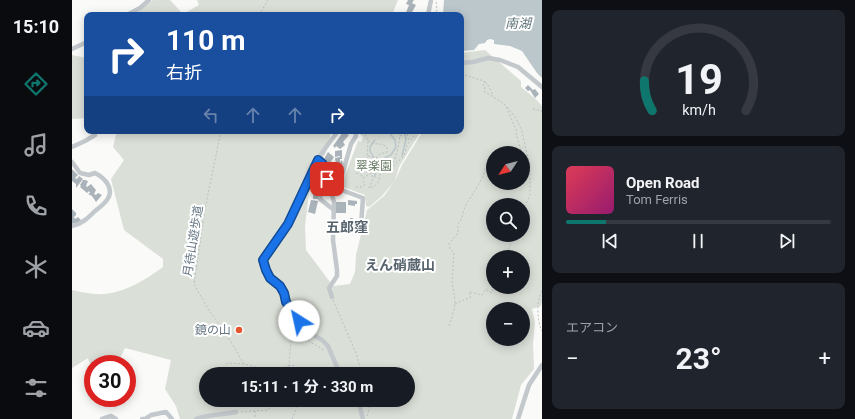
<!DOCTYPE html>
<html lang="ja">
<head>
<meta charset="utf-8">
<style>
	:root { --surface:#171b24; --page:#20242c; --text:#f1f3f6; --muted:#9ea1a6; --line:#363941; --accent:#0f766e }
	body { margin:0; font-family:Roboto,"Noto Sans JP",sans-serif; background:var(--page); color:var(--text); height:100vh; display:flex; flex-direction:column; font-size:15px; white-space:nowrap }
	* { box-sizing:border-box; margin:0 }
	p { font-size:13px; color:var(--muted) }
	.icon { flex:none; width:22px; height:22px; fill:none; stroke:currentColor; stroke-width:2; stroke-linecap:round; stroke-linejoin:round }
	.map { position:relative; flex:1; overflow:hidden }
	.sheet { display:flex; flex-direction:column; gap:10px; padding:10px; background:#0d0f14; width:313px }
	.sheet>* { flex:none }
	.banner { position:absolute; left:12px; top:12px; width:380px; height:122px; border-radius:8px; box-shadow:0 2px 10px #0003; background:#1a4fa0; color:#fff; overflow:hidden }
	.needle { width:26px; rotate:234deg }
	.controls { position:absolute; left:414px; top:146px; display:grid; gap:8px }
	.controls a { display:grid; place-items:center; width:44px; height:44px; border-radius:50%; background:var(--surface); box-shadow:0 2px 10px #0003; font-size:20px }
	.speed { position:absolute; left:12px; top:355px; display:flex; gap:8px; font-size:20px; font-weight:700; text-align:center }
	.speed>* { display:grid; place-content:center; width:52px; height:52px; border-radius:50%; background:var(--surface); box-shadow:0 2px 10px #0003; line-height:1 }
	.speed .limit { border:6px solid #d22; background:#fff; color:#111 }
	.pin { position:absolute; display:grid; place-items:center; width:34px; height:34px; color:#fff; margin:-17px; border-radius:8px; box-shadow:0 2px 6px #0006 }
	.me { position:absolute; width:44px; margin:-22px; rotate:325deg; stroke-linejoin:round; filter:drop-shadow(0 0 3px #0008) }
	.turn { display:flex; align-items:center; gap:14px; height:84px; padding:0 16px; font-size:18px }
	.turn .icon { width:52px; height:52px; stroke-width:2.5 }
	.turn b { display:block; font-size:28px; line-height:34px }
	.lanes { display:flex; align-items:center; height:38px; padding:0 16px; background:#0003; justify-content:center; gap:20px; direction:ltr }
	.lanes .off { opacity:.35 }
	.big { font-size:30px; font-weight:700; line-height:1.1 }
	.sheet .widget { flex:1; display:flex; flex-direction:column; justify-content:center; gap:6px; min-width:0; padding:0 14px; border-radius:8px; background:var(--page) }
	.sheet .dial { align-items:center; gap:0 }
	.dial svg { height:104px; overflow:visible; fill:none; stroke:var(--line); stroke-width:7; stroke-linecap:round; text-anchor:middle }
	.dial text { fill:var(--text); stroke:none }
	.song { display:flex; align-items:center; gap:12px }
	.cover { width:48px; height:48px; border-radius:6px; background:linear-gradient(135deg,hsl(350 70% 55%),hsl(320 70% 35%)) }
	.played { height:4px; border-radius:2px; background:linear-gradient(90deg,var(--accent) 15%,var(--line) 15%) }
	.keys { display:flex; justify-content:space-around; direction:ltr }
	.heat { display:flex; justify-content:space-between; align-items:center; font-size:22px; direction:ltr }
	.trip { position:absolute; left:127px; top:367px; width:216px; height:40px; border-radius:20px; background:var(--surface); box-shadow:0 2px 10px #0003; font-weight:700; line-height:40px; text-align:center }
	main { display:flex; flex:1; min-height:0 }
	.tabs { display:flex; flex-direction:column; width:72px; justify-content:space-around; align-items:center; background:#090b0e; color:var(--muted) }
	.tabs .icon { width:28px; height:28px }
	.tabs .active { color:var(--accent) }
	.tabs b { font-size:18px; color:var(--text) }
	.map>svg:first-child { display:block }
	.green { fill:#dadfd7; fill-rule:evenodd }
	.water { fill:#bbc7cb }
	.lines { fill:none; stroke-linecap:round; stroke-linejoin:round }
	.stream { stroke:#bbc7cb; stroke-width:1.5 }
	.building { fill:#aab3b9 }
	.path { stroke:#bbbfc2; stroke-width:1; stroke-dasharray:2 2; stroke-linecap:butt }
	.minor { stroke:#c3c8cc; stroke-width:4.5 }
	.route-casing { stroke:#114b97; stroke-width:10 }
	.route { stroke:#1a73e8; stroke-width:7 }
	.poi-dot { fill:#e4572e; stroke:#fff; stroke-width:1.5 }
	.labels { text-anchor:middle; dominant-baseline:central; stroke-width:4; stroke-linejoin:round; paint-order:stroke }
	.park-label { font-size:12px; fill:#687a64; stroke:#fff }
	.street-label { font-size:12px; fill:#657683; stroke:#fff }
	.poi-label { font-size:12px; fill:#657683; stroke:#fff; text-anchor:end }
	.water-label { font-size:13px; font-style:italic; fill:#60757c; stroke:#fff }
	.quarter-label { font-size:14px; font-weight:bold; fill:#57646e; stroke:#fff }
</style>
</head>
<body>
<main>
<nav class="tabs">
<b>15:10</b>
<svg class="icon active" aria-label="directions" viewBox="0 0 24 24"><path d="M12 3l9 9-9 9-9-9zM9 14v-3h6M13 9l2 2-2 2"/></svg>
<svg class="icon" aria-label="music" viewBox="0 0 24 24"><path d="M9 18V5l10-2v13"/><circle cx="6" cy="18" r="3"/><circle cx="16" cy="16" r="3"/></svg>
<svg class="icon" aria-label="phone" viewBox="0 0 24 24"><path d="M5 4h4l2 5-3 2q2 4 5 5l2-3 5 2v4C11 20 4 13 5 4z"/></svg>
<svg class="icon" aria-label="climate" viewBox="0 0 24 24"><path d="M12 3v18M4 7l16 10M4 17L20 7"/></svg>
<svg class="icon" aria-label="car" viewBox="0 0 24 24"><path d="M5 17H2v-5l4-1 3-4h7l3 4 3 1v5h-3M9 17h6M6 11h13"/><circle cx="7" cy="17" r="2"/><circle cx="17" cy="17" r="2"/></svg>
<svg class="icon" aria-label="filters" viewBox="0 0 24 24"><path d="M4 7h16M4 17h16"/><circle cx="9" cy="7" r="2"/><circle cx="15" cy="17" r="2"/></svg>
</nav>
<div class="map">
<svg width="470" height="419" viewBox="0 0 470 419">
	<rect width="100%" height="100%" fill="#fafaf8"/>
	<g class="green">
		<polygon points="81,0 98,0 111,14 127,5 125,0 326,0 320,15 62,15"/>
		<path d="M 413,50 L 449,81 L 449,87 C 456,93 465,99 470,106 L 470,301 L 469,306 L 460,309 L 463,322 L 461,344 L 462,369 L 449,385 L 440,419 L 108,419 L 104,406 L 93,389 L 99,360 L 53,348 L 45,364 L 21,364 L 21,372 L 16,358 L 0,368 L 0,290 C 10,292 21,295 31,294 C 52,293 75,279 91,267 L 91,259 L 52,230 L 39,179 L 52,160 L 41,147 L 45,131 L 259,131 L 256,147 L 237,193 L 233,226 L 234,250 L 261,286 L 278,284 L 283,272 L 284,255 L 295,210 L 312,196 L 322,182 L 310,196 L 297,207 L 294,206 L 293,195 L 269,186 L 286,141 L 289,142 L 291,137 L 288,134 L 287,131 L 349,131 L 327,167 L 323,181 L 330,165 L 351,131 L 389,131 L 389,53 ZM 421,153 L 451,153 L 451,183 L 421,183 ZM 421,205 L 451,205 L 451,235 L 421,235 ZM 421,257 L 451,257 L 451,287 L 421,287 ZM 421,309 L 451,309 L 451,339 L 421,339 ZM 134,374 L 336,374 L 336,400 L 134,400 Z"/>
		<polygon points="0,55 15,58 15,118 0,119"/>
	</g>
	<polygon class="water" points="372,0 470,0 470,78 465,73 450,51 438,46 422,44 422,40 418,39 415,40 413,43 407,44 402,50 389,51 389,15 371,15"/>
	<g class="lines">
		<g class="stream">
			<polyline points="330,156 334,139 332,131"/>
			<polyline points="295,168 302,158 298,151 298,147 303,140"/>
			<path d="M 303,177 L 303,170 L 304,164 C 311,160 311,158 319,155 L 324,147 L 323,140 L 316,131"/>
		</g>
	</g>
	<g class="building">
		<polygon points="336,0 342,0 340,3 344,5 339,14 341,15 333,15 337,5 334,4"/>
		<polygon points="456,85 461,90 463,89 467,94 463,98 458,90 456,91 453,88"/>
		<polygon points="271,132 277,135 271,142 273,145 268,149 264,146 263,148 261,146"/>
		<polygon points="270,150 270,159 268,159 268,156 263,157 263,151"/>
		<polygon points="256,152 262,157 258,163 252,159"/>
		<polygon points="268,157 268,162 270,160 271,164 269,165 269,169 265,170 263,158"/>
		<polygon points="0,169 6,175 3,178 5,179 7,176 11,179 4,188 4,184 0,181"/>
		<polygon points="11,180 13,180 16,181 14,186 15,187 19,184 24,190 22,194 24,195 26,193 30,195 24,202 20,196 16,194 18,193 17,191 15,193 8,187 9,186 8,185"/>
		<rect x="241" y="187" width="6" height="12"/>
		<polygon points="239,200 246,201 243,214 236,212"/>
		<polygon points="276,200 285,201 285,204 283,204 283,206 276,205"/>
		<polygon points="262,202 274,202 274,213 263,213"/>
		<polygon points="0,209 4,213 4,215 2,217 3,219 6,217 9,220 8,222 3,224 2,223 0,224"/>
		<polygon points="278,218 281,218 282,224 286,224 287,229 280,230"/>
	</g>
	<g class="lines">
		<g class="path">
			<polyline points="187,15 196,0"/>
			<polyline points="362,15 365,10 364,1"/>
			<polyline points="389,74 412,81 413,83 411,85 413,87 412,91 431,103 434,106 445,132 444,135 447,143 449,153"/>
			<path d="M 413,82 C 417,84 418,91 421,95"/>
			<polyline points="435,107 443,117 449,128 458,166 458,195 451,211"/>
			<polyline points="461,109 470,111 470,114"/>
			<polyline points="149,131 133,209 122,284 136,309 153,332 172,364 199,371 221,365 226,370 226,374"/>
			<polyline points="291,131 296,140"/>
			<polyline points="289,134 289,131"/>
			<polyline points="335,134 337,141"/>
			<polyline points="328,136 335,134 334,131"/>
			<polyline points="296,156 304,158 308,168"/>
			<path d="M 304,158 L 308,154 L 315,152 L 315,147 C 309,142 301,146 296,140 L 295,162 L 288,170 L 288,174 L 291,178 L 299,173 L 301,179 L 297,188 C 308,186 308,178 308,169 L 320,167 L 332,156 L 335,145 L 346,131"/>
			<polyline points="293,166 298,173"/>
			<path d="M 319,166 C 325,158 328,141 328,131"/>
			<polyline points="284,173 287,174"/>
			<polyline points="284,187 290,187 293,185 290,179"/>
			<polyline points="434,257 441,235"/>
			<path d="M 470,291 C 464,301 465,322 470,331"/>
			<polyline points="261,300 284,353 290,374"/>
			<polyline points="383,304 399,297 397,292 398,292 410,295 414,289 419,293 422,287"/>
			<path d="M 377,326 L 382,310 L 383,300 L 380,281 L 382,253 L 378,249 L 377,244 C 379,240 385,236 386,232 C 387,228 385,229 386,225 C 387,221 387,224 389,220 C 391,216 391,210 394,205 C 399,196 413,177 413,168 L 417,165 L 421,166"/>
			<polyline points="154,364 158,363 171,364"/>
			<polyline points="214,374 217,365 219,340 222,335 226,335 252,350"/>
			<polyline points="183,411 183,419"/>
			<polyline points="169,412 196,410 203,400"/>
			<polyline points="295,416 298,405 297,400"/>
			<polyline points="220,419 224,410 225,400"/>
		</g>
		<g class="minor">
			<polyline points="55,15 68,8 77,0"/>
			<polyline points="356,15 359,0"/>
			<polyline points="0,49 15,42"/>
			<polyline points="389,63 401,62 416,58 428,60 446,67 470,87"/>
			<polyline points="266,131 252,150 243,164 216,224 191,260 194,270 198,277 208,286 213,293 214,302 218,309 238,333 250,340 256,346 268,374"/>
			<polyline points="0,147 13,141 23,135"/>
			<path d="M 245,160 C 266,173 249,182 248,199 L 258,207 L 261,209"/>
			<path d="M 0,162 L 8,173 L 17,175 L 23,173 C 33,178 43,189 35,200 C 32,204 27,208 23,211 C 16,218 10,224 0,226"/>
			<polyline points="264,188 291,198 289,225"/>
			<polyline points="260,297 257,288 265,276 265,270 261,240 262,202 260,195 270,175 279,144 284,136 283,131"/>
			<polyline points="286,400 291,419"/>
			<polyline points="30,419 39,416 44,419"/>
			<polyline points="70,419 73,419 79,415 94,412 100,419"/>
			<path d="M 124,419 C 131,415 155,414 164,412"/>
			<polyline points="446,419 457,385 470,365"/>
		</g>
	</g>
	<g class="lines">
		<defs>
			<path id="route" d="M 227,321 L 214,302 L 212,293 L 208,286 L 198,278 L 194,270 L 191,260 L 216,224 L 246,160 C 253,165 257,169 255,179"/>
		</defs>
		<use href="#route" class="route-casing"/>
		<use href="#route" class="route"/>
	</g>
	<circle class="poi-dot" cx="167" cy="330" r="4"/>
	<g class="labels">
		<g class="park-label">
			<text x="302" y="166">翠楽園</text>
		</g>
		<g class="street-label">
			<text transform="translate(121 241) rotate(-81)">月待山遊歩道</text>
		</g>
		<g class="poi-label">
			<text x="159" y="330">鏡の山</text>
		</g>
		<g class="water-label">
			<text x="446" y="23">南湖</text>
		</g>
		<g class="quarter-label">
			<text x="275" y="227">五郎窪</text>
			<text x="328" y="265">えん硝蔵山</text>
		</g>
	</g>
</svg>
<div class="controls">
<a><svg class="needle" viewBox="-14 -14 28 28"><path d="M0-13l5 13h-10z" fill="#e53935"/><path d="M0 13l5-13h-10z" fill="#9ea1a6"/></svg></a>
<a><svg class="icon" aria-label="search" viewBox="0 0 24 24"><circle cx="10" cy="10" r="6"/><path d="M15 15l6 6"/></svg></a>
<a>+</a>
<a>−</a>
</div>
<div class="speed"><div class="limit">30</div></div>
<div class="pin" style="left:255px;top:179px;background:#d93025"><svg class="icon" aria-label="arrive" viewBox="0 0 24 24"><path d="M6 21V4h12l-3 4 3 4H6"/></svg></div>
<svg class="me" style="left:227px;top:321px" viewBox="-20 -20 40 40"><circle r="19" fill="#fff"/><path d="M0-13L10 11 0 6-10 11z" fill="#1a73e8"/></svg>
<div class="trip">15:11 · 1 分 · 330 m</div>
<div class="banner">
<div class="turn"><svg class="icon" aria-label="right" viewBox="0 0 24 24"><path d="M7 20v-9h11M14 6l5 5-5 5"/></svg><div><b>110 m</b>右折</div></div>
<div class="lanes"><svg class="icon off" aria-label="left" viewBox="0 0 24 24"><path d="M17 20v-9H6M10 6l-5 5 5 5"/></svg><svg class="icon off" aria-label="ahead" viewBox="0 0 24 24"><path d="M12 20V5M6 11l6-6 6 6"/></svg><svg class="icon off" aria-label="ahead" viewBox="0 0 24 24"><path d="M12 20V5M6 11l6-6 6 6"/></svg><svg class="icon" aria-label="right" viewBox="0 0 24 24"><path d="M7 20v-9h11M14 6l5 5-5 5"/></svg></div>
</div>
</div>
<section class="sheet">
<div class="widget dial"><svg viewBox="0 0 100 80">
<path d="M14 69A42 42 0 1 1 86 69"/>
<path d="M14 69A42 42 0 0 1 8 46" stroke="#0f766e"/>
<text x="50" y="56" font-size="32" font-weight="700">19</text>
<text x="50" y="72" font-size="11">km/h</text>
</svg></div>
<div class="widget">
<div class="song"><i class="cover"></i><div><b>Open Road</b><p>Tom Ferris</p></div></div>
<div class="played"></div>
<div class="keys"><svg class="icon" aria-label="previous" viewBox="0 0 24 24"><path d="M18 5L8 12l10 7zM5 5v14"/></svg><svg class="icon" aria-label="pause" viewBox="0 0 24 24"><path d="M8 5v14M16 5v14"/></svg><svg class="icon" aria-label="next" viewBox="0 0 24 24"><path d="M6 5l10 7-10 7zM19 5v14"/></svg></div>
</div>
<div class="widget"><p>エアコン</p>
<div class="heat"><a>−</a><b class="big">23°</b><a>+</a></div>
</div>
</section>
</main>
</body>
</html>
